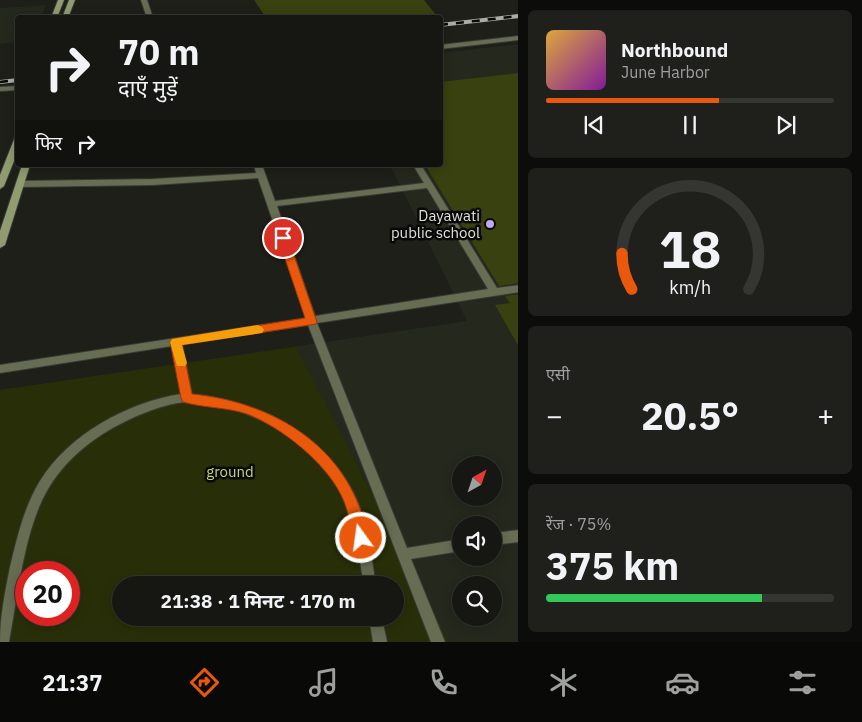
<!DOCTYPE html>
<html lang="hi">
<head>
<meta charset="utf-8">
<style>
	:root { --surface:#161712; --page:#1f201b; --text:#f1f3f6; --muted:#9e9f9f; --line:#353632; --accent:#ea580c }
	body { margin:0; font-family:"IBM Plex Sans","Noto Sans Devanagari",sans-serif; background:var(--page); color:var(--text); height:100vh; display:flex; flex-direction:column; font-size:19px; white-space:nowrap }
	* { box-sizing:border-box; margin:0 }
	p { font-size:16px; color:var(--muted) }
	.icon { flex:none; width:28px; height:28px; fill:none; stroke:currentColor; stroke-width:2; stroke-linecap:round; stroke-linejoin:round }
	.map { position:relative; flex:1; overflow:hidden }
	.drawer { display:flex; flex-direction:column; gap:10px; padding:10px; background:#0c0d0a; width:344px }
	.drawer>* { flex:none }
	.hud { position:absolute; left:15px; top:15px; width:428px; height:152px; border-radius:5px; box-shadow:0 2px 12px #0003,0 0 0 1px var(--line); background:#161712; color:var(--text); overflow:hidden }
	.needle { width:32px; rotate:40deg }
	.tools { position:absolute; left:452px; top:456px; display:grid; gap:10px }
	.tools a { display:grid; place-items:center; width:50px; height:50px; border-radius:50%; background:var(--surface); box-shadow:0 2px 12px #0003,0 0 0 1px var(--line); font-size:25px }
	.speed { position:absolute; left:15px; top:561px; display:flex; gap:10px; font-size:25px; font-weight:700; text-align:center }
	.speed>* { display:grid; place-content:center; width:65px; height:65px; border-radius:50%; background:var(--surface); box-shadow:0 2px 12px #0003,0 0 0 1px var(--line); line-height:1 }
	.speed .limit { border:8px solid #d22; background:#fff; color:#111 }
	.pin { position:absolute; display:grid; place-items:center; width:42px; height:42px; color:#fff; margin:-21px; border:2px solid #fff; border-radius:50%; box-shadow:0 1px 5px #0007 }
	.me { position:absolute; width:55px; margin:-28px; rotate:346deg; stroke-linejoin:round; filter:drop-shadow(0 0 4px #0008) }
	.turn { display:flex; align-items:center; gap:18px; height:105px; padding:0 20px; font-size:22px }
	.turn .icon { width:65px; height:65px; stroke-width:2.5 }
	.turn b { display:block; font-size:35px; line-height:42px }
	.then { display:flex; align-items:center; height:48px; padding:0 20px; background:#0003; gap:10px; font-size:19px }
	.big { font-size:38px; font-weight:700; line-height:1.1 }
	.drawer .widget { flex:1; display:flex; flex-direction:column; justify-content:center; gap:8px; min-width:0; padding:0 18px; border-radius:8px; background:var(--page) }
	.drawer .dial { align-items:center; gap:0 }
	.dial svg { height:130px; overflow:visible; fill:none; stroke:var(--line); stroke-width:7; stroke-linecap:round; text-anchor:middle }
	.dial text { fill:var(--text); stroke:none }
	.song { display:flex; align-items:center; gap:15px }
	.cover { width:60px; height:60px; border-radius:8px; background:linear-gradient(135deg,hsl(40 70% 55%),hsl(290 70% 35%)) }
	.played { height:5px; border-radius:2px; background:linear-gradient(90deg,var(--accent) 60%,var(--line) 60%) }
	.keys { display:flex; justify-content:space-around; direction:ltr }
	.heat { display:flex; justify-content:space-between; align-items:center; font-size:28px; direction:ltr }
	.charge { height:8px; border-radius:4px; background:linear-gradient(90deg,#34c759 75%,var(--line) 0) }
	.trip { position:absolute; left:112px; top:576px; width:292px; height:50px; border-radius:25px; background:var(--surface); box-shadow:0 2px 12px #0003,0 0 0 1px var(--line); font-weight:700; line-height:50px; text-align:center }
	.tabs { display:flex; height:80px; justify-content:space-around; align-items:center; background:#090907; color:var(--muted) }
	.tabs .icon { width:35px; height:35px }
	.tabs .on { color:var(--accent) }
	.tabs b { font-size:22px; color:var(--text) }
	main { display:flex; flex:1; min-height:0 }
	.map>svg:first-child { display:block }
	.built { fill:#25281c; fill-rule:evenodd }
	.green { fill:#282f08; fill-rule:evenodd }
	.building { fill:#38410f }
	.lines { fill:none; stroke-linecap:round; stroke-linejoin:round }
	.service-casing { stroke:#383a33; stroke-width:2 }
	.minor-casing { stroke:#383a33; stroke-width:2 }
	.secondary-casing { stroke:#383a33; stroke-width:2 }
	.service { fill:#666d53; fill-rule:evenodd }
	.minor { fill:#666d53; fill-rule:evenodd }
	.secondary { fill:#909b70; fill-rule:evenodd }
	.rail-casing { stroke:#aaaca7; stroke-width:4 }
	.rail { stroke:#080806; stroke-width:2.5; stroke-dasharray:8; stroke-linecap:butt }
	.route { fill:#ea580c; stroke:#983908 }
	.slow { fill:#f59e0b }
	.poi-dot { fill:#c1a8f3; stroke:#080806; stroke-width:2 }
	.labels { text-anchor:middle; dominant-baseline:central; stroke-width:5; stroke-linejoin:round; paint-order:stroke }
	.poi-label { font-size:15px; fill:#dee0db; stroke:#080806; text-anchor:end }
	.park-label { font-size:15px; fill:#c2d77a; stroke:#080806 }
</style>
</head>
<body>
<main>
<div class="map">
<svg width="519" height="642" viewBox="0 0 519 642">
	<rect width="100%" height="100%" fill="#1d1f18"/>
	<g class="built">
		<polygon points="46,5 41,17 18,18 17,42 0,44 0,8"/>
		<path d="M 518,44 L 518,642 L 0,642 L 0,390 L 467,321 L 390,165 L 440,165 L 440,53 ZM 461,465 L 494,465 L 494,498 L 461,498 ZM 461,525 L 494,525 L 494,558 L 461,558 ZM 26,572 L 69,572 L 69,615 L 26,615 ZM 121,585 L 396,585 L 396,618 L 121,618 ZM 461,585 L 494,585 L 494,618 L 461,618 Z"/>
	</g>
	<path class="green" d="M 296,347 L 449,642 L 0,642 L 0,390 ZM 26,572 L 69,572 L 69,615 L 26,615 ZM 121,585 L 396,585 L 396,618 L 121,618 Z"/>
	<g class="building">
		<polygon points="254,0 424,0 436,15 413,18 266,18"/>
		<polygon points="519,73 519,283 499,286 425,165 440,165 440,82"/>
		<polygon points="519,294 519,347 495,305 510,303 505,296"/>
	</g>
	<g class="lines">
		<defs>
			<g id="service">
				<polygon points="141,0 147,0 152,15 151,16 146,15"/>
				<polygon points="18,86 18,90 0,91 0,87"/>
				<path d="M 254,165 L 262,165 L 275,201 L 424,183 L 413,165 L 421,165 L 497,288 L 519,285 L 519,292 L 317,323 L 407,548 L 461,539 L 461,551 L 411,559 L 445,642 L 431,642 L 308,325 L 182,344 L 192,394 C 259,401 328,435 357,500 C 369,527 371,557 376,585 L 364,585 C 358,555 357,520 342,493 C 311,441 250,404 189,402 C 176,402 164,406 152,410 C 111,425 71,450 48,489 C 24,530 18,595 9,642 L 0,642 C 0,616 5,592 10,567 C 17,538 24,507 40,481 C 68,435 128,402 181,394 L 172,346 L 0,373 L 0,365 L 306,318 L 258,178 L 153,185 L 20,187 L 16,184 L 20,181 L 153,179 L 256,173 ZM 427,188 L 488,289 L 315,316 L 277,206 Z"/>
				<polygon points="519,530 519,542 494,545 494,533"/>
				<polygon points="369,618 382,618 387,642 373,642"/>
			</g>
			<polygon id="minor" points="519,36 519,40 440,49 440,45"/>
			<g id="secondary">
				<polygon points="58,0 64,0 57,18 51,18"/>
				<polygon points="69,0 75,0 68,18 62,18"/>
				<polygon points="15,137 18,137 18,151 4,186 0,189 0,175"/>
				<polygon points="22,165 30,165 5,245 0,248 0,231"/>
			</g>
		</defs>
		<use href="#service" class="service-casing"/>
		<use href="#minor" class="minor-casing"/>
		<use href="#secondary" class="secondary-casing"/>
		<use href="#service" class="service"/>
		<use href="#minor" class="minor"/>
		<use href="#secondary" class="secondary"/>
		<defs>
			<g id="rail">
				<polyline points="440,25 519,16"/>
				<polyline points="0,82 18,80"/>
			</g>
		</defs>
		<use href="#rail" class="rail-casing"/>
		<use href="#rail" class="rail"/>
	</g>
	<path class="route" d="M 283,234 L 288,238 L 317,322 L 316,324 L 182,345 L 192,394 C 263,401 332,436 359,506 C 363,516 371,531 366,542 L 361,544 L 356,542 C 350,528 349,510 341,495 C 325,462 281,427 247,414 C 226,407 203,408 183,402 L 181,398 L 170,342 L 172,339 L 305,318 L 278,238 Z"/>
	<polygon class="slow" points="258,325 262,327 264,330 262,333 182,345 187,363 185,366 177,366 170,342 172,339"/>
	<circle class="poi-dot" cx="490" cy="224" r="5"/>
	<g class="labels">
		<g class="poi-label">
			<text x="480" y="215">Dayawati<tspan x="480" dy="17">public school</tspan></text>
		</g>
		<g class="park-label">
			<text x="230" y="471">ground</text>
		</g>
	</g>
</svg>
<div class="tools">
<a><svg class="needle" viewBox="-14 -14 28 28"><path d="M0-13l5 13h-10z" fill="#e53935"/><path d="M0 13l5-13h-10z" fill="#9e9f9f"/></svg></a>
<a><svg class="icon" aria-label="sound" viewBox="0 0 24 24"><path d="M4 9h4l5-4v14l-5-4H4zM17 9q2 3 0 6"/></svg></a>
<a><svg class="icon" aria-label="search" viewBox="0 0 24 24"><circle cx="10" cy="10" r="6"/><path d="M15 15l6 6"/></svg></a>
</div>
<div class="speed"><div class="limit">20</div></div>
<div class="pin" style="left:283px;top:238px;background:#d93025"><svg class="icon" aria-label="arrive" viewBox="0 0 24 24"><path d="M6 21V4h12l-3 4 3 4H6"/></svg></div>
<svg class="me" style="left:361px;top:538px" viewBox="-20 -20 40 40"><circle r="17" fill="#ea580c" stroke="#fff" stroke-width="3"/><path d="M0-11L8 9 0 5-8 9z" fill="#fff"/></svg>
<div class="trip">21:38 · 1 मिनट · 170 m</div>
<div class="hud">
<div class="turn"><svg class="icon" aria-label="right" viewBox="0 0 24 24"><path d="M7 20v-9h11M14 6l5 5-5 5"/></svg><div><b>70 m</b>दाएँ मुड़ें</div></div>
<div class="then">फिर<svg class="icon" aria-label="right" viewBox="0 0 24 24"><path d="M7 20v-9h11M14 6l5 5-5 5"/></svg></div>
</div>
</div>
<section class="drawer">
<div class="widget">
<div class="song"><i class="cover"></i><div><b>Northbound</b><p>June Harbor</p></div></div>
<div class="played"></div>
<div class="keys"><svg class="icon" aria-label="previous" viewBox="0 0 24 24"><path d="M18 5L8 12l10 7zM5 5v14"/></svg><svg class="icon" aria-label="pause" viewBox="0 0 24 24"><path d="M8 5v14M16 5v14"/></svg><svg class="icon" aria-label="next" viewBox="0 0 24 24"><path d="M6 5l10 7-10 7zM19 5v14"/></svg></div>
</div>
<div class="widget dial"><svg viewBox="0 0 100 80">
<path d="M14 69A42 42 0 1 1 86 69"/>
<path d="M14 69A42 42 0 0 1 8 47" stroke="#ea580c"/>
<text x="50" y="56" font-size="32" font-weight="700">18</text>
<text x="50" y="72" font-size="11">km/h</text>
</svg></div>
<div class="widget"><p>एसी</p>
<div class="heat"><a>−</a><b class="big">20.5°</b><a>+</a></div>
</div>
<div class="widget"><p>रेंज · 75%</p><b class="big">375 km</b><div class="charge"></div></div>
</section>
</main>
<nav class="tabs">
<b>21:37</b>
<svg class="icon on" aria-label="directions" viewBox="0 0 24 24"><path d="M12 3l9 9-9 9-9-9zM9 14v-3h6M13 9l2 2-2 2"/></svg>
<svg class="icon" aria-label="music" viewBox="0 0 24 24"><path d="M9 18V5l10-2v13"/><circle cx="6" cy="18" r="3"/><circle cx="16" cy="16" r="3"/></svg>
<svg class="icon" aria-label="phone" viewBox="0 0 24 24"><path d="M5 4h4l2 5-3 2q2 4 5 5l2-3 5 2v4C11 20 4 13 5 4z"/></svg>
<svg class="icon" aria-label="climate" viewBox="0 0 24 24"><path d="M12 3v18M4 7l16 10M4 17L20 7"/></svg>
<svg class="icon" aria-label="car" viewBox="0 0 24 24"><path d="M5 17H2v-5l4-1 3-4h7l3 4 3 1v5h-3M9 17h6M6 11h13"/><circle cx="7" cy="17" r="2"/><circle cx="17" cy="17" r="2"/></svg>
<svg class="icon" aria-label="filters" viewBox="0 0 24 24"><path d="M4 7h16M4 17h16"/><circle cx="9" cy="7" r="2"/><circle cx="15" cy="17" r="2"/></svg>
</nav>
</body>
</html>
